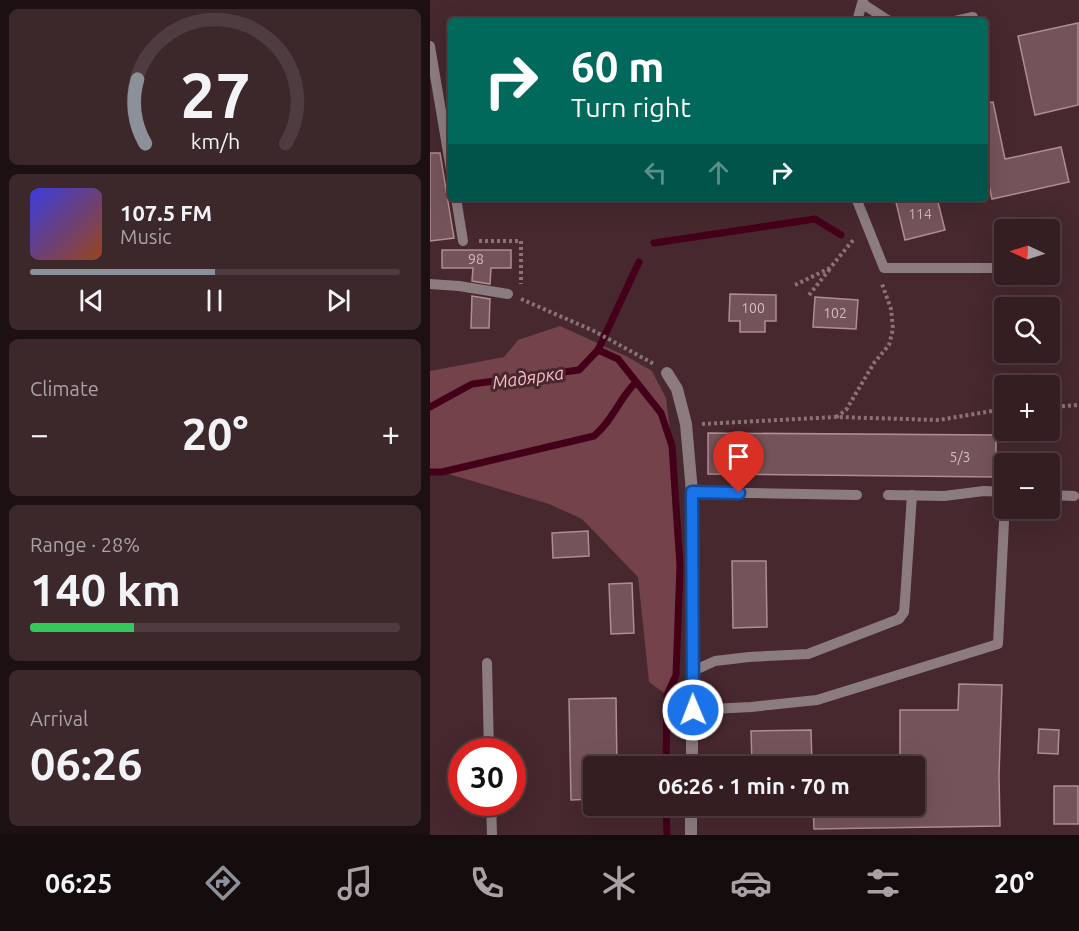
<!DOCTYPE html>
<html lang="en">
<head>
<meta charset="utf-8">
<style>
	:root { --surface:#341e22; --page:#3c272a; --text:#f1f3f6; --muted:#a9a2a5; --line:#4e3c40; --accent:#8c9099 }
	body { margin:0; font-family:Ubuntu,sans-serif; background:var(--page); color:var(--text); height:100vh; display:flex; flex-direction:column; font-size:22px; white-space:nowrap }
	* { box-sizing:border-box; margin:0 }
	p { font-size:20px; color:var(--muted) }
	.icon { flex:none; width:33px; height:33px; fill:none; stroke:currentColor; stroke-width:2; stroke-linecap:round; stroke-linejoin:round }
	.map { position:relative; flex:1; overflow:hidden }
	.details { display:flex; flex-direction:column; gap:9px; padding:9px; background:#1d1013; width:430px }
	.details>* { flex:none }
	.guide { position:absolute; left:18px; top:18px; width:540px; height:183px; border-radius:6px; box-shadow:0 6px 24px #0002,0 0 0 2px var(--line); background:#00695c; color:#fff; overflow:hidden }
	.needle { width:39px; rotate:274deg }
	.buttons { position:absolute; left:564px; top:219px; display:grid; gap:12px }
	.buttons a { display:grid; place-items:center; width:66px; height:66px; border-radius:6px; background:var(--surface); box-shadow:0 6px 24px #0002,0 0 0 2px var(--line); font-size:30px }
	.speed { position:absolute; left:18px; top:738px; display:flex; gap:12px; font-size:30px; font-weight:700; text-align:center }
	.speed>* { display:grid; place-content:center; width:78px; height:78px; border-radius:50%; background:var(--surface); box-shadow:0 6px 24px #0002,0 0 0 2px var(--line); line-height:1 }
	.speed .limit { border:9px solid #d22; background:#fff; color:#111 }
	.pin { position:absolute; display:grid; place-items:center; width:51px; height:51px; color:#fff; margin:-62px -26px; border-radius:50% 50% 50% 0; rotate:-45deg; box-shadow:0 0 6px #0007 }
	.pin .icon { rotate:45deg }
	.me { position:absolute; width:66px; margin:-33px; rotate:359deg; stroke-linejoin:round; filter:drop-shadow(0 0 4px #0008) }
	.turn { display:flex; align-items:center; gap:21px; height:126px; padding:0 24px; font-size:27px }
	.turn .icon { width:78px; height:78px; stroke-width:2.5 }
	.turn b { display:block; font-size:42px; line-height:51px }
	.lanes { display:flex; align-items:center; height:57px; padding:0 24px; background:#0003; justify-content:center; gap:30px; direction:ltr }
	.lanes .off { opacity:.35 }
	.big { font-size:45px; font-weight:600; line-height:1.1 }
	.details .card { flex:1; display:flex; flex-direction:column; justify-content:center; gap:9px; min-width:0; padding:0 21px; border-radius:9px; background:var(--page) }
	.details .dial { align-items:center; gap:0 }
	.dial svg { height:156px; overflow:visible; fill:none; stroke:var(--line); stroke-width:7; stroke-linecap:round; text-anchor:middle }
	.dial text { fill:var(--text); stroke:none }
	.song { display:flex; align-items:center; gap:18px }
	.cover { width:72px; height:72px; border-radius:9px; background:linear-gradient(135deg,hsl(240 70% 55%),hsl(20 70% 35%)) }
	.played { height:6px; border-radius:3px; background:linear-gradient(90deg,var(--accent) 50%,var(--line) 50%) }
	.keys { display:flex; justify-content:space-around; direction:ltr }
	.heat { display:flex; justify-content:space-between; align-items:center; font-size:33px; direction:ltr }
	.charge { height:9px; border-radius:4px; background:linear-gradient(90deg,#34c759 28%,var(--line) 0) }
	.trip { position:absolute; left:153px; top:756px; width:342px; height:60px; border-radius:6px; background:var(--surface); box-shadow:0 6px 24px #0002,0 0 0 2px var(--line); font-weight:600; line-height:60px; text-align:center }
	.tab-bar { display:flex; height:96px; justify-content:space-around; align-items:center; background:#150c0e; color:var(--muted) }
	.tab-bar .icon { width:42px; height:42px }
	.tab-bar .on { color:var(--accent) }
	.tab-bar b { font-size:27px; color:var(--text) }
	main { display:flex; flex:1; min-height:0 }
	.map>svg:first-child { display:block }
	.green { fill:#73424b }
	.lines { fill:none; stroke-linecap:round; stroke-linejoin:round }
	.stream { stroke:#450019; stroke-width:7 }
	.building { fill:#755459; stroke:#b18c92; stroke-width:1.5 }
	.path { stroke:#8c7277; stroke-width:4; stroke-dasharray:3 3; stroke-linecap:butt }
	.service { stroke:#8d7c7f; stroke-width:10 }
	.minor { stroke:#8d7c7f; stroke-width:12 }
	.route-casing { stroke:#114b97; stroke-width:15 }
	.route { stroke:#1a73e8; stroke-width:10 }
	.labels { text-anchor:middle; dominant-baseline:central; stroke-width:6; stroke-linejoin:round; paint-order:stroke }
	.number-label { font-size:14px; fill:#d2bbbe }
	.water-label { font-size:18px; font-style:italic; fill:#fcbac5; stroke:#46282e }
</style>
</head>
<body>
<main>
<section class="details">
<div class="card dial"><svg viewBox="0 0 100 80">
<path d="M14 69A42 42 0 1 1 86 69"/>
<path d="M14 69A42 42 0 0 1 10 36" stroke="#8c9099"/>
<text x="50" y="56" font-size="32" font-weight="700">27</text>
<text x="50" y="72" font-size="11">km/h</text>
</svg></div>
<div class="card">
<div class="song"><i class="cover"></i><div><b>107.5 FM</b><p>Music</p></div></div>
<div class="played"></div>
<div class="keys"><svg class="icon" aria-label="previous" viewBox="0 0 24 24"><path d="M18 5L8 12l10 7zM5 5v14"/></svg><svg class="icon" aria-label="pause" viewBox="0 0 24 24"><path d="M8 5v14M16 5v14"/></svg><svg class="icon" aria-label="next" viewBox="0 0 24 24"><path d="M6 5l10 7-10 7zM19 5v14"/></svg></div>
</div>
<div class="card"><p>Climate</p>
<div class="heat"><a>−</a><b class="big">20°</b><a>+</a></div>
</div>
<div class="card"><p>Range · 28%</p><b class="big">140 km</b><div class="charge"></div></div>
<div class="card"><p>Arrival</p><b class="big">06:26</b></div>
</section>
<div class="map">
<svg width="649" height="835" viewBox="0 0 649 835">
	<rect width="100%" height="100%" fill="#46282e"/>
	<polygon class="green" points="130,326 198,357 222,371 236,398 242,446 250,566 246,675 237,695 219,682 208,577 152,519 119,504 12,472 0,473 0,371 74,357 88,340"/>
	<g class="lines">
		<g class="stream">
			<polyline points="224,243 385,219 411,235"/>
			<polyline points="168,350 188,359 231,413 242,446 250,566 246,675 237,695 236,766"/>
			<polyline points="0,407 42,384 149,370 168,350 209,262"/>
			<path d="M 0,472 L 12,472 L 164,436 C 184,419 188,400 206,382"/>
			<polyline points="236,806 237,835"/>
		</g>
	</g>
	<g class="building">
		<polygon points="648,23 648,105 605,115 588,36"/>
		<polygon points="563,102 575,159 631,147 639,182 562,199 555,168 555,103"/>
		<polygon points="0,153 10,153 24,238 0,241"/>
		<polygon points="465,198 507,198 515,230 475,240"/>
		<polygon points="12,250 81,250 81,268 61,268 60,284 42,281 43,268 12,268"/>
		<polygon points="300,294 346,295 346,321 335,321 335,332 310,332 310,321 299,321"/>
		<polygon points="42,296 60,299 59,328 41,328"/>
		<polygon points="385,297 428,300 426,329 383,327"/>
		<polygon points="278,433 566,435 566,477 278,474"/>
		<polygon points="158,531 159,556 123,558 122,533"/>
		<polygon points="302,561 336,561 337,627 303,628"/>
		<polygon points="202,583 204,633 181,634 179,584"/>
		<polygon points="529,684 572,685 569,775 570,826 384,829 383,806 484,806 484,757 470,756 470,710 528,710"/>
		<polygon points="186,698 187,766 164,766 164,799 141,800 139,699"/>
		<polygon points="609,729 629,730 628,754 608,753"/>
		<polygon points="381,730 382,766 322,766 321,731"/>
		<rect x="624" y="786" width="24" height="38"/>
	</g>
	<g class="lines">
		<g class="path">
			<polyline points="49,241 91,241 91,284"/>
			<polyline points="365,285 400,268 424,239"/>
			<polyline points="379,295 400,269"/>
			<polyline points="91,299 164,331 224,364"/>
			<polyline points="620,407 649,405"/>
			<polyline points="406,417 416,410 444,363 459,345 463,329 461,309 452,284"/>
			<polyline points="272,424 406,417 509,420 574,409"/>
		</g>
		<g class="service">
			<polyline points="433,4 459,21"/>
			<polyline points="427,21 433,0"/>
			<polyline points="525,21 543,17"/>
			<polyline points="0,46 21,170"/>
			<polyline points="26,198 33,241"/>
			<polyline points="426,198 454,268 574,268"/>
			<polyline points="0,284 29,286 78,294"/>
			<polyline points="262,492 427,495"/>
			<polyline points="458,495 514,496 554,491 574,492"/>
			<polyline points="620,495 644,496"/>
			<polyline points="57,663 59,752"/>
			<polyline points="263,671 285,661 319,657 378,654 469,619 474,612 475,600 482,495"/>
			<polyline points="263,710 321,707 387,700 568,644 574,522"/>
			<polyline points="61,802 62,835"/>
		</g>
		<g class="minor">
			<polyline points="237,373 247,389 256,424 262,492 262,766"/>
			<polyline points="261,835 261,806"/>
		</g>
	</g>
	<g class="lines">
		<defs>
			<polyline id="route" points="263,710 262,492 309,493"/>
		</defs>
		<use href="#route" class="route-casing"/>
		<use href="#route" class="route"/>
	</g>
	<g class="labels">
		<g class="number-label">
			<text x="490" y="214">114</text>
			<text x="46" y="259">98</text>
			<text x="323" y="308">100</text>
			<text x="405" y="313">102</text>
			<text x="530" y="457">5/3</text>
		</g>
		<g class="water-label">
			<text transform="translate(98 377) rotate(-8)">Мадярка</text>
		</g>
	</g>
</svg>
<div class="buttons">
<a><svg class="needle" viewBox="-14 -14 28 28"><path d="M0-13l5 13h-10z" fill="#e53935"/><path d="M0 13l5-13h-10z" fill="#a9a2a5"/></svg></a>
<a><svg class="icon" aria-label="search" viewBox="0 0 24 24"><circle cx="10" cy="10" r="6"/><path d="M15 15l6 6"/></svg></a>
<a>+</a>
<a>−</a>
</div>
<div class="speed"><div class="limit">30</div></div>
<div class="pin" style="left:309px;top:493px;background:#d93025"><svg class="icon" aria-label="arrive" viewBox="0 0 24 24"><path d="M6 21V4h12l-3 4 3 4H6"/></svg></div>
<svg class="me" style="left:263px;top:710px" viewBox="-20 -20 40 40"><circle r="17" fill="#1a73e8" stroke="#fff" stroke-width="3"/><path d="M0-11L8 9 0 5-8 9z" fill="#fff"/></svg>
<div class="trip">06:26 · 1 min · 70 m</div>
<div class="guide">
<div class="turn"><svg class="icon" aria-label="right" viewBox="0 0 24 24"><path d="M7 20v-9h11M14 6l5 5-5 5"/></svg><div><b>60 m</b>Turn right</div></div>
<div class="lanes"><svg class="icon off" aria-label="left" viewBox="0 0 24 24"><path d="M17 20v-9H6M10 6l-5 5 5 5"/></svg><svg class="icon off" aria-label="ahead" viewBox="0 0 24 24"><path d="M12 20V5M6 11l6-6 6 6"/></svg><svg class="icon" aria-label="right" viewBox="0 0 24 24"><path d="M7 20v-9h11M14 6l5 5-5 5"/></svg></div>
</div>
</div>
</main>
<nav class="tab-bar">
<b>06:25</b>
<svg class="icon on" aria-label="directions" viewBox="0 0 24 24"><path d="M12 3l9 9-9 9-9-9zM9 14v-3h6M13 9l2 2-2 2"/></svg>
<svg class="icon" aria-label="music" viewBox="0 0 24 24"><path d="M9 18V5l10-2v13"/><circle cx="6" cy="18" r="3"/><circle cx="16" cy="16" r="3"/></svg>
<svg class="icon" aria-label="phone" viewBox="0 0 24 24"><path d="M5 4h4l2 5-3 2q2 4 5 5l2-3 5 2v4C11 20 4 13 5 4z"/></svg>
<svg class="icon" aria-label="climate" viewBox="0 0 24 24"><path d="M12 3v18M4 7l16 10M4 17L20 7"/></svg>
<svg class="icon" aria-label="car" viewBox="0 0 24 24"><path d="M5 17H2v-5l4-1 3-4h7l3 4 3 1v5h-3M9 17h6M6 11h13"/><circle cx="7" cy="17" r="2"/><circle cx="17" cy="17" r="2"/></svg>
<svg class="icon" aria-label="filters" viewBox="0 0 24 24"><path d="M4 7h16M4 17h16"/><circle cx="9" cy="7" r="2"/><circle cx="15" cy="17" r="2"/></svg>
<b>20°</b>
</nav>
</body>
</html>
